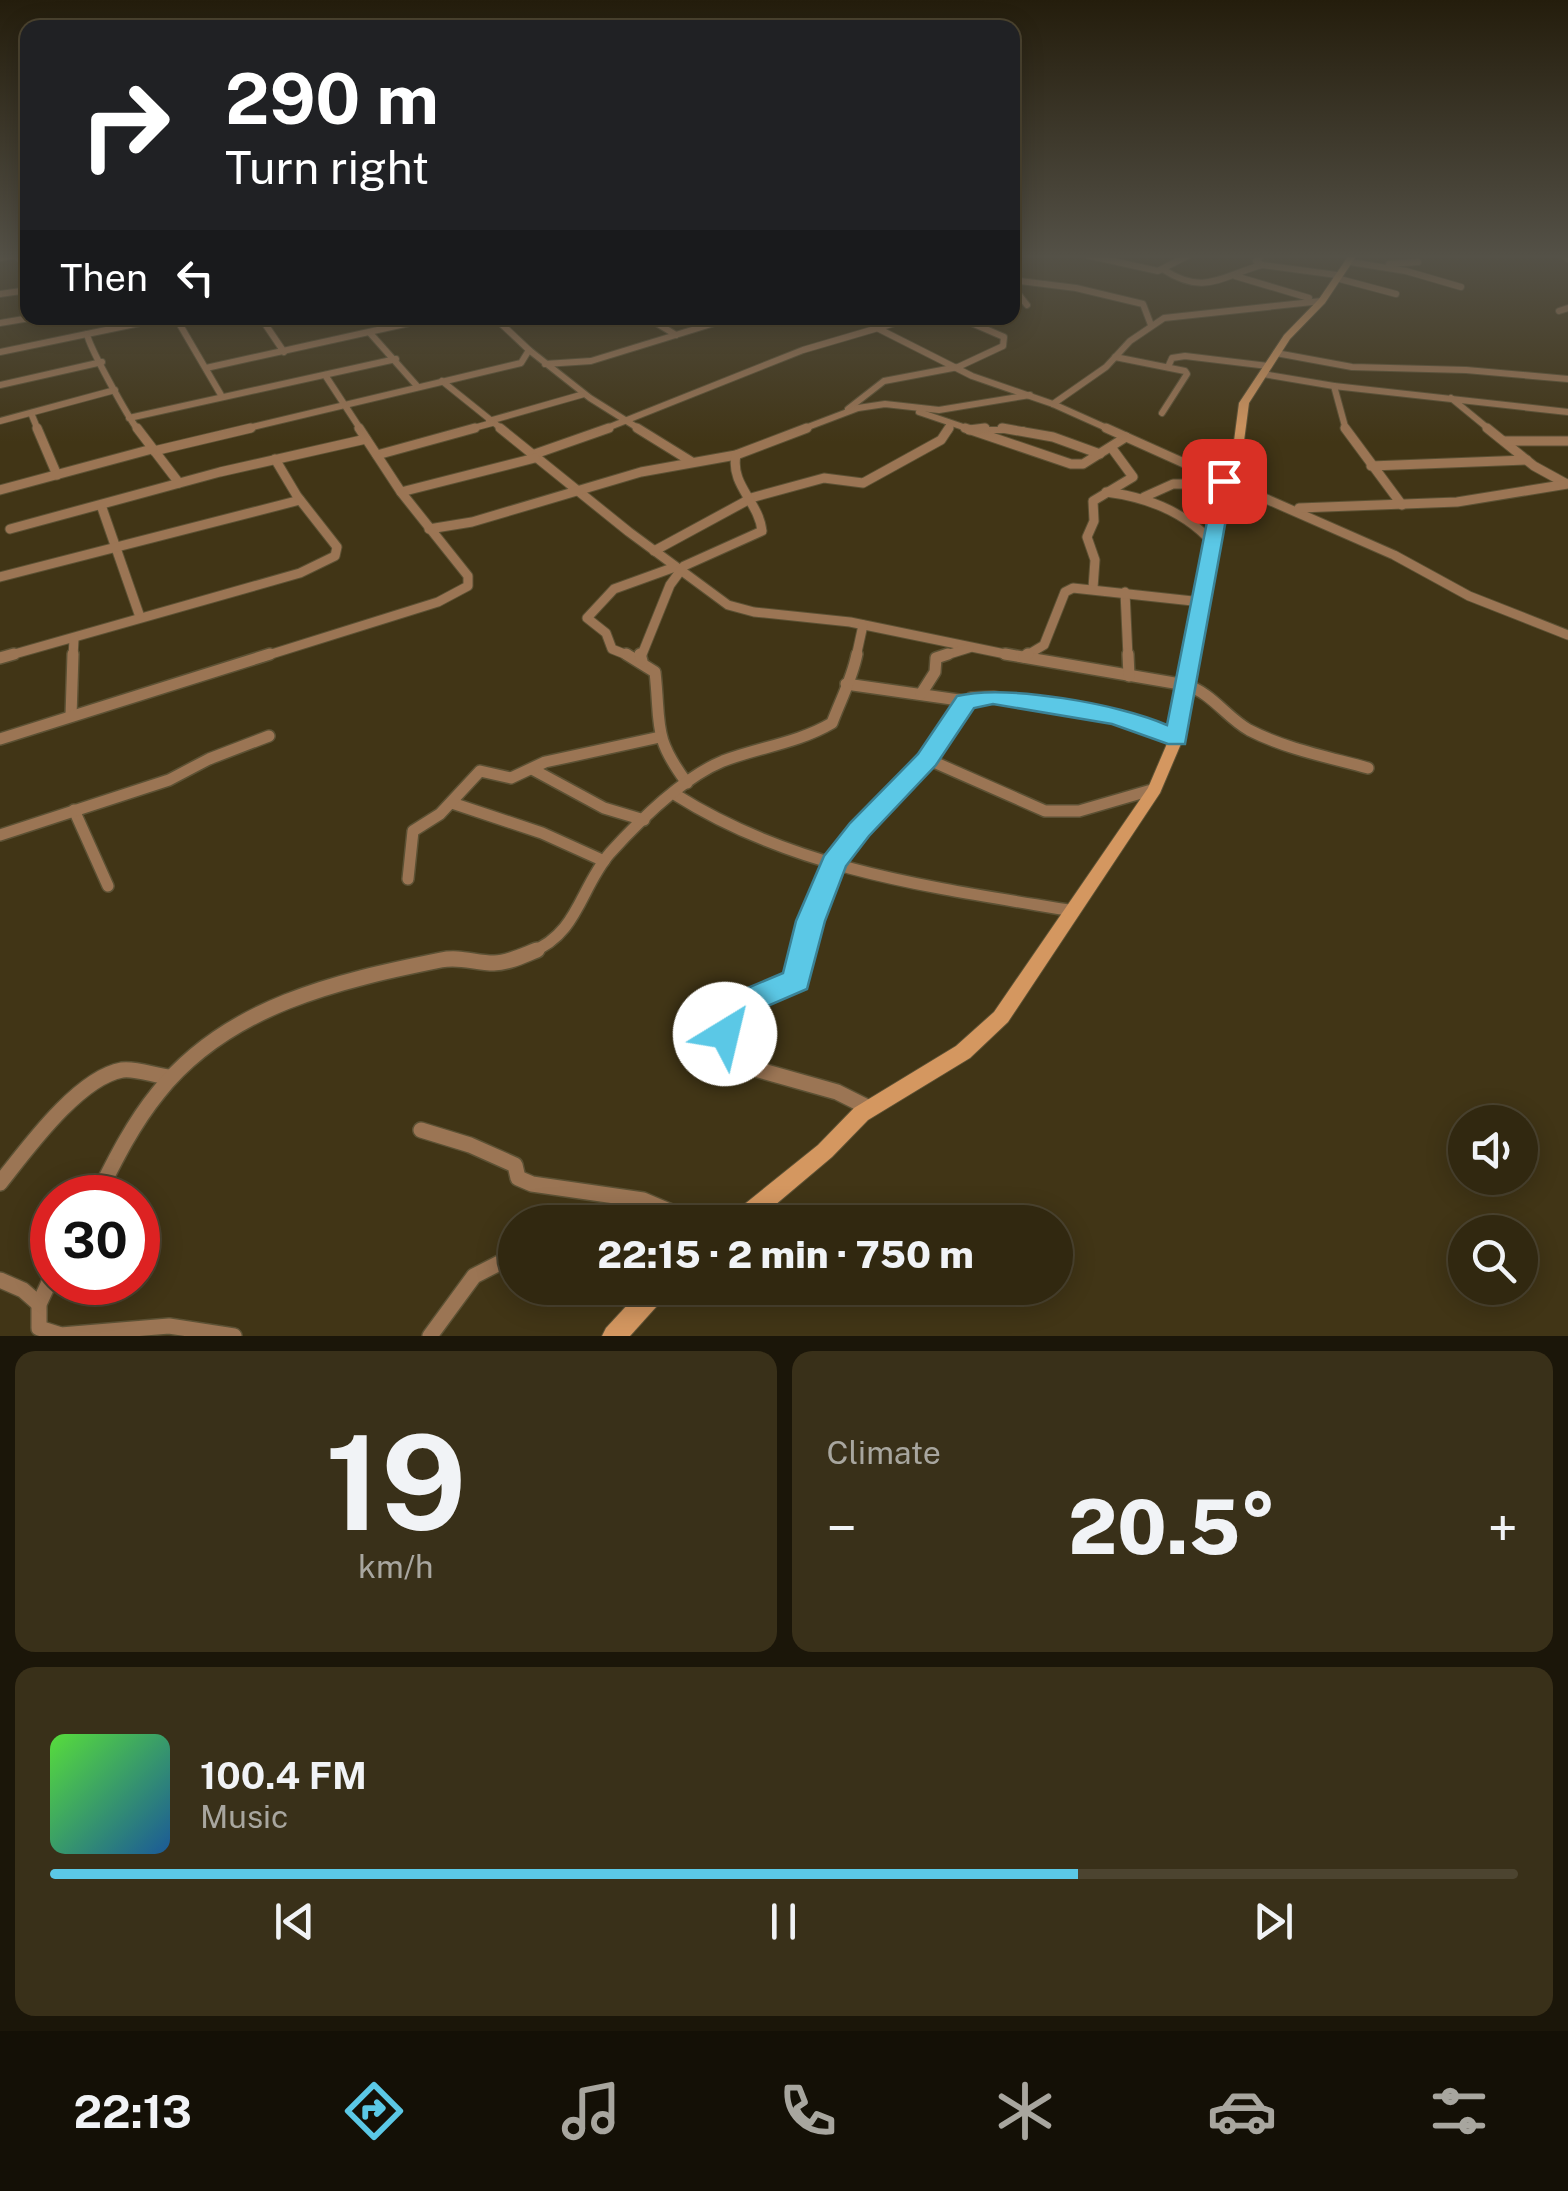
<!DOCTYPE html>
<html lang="en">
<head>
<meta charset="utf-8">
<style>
	:root { --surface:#312810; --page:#393019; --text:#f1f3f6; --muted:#a8a69f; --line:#4c4430; --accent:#5bc8e6 }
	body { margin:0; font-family:"Public Sans",sans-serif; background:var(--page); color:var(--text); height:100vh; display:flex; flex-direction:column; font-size:38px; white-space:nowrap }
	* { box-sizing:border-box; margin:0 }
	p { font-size:32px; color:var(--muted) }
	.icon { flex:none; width:55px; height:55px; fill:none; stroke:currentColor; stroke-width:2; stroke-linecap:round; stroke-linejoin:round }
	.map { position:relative; height:1336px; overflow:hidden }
	.side { display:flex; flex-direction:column; gap:15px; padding:15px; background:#1b1609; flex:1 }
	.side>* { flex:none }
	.top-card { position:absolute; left:20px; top:20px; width:1000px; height:305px; border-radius:20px; box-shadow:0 5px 25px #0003,0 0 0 2px var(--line); background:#202124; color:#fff; overflow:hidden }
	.fabs { position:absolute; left:1448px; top:1105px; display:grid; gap:20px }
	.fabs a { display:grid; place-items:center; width:90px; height:90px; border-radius:50%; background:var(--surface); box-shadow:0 5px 25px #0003,0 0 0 2px var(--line); font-size:50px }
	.speed { position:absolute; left:30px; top:1175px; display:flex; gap:20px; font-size:50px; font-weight:700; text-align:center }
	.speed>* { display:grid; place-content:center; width:130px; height:130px; border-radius:50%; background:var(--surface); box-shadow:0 5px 25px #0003,0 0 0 2px var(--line); line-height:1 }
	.speed .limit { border:15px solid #d22; background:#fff; color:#111 }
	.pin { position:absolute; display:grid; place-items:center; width:85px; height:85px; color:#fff; margin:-42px; border-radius:20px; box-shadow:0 5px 15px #0006 }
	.me { position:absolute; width:110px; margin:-55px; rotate:36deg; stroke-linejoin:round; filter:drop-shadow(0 0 8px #0008) }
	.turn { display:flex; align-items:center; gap:35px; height:210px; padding:0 40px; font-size:45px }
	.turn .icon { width:130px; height:130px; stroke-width:2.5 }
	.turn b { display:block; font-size:70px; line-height:85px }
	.then { display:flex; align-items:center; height:95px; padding:0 40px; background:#0003; gap:20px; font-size:38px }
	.big { font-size:75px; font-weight:800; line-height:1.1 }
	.side .card { flex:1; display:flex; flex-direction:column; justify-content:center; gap:15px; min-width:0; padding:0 35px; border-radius:20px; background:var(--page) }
	.side .dial { align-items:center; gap:0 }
	.dial b { font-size:130px; line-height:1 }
	.song { display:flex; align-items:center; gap:30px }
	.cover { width:120px; height:120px; border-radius:15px; background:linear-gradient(135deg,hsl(110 70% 55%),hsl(210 70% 35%)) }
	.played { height:10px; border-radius:5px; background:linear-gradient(90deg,var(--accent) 70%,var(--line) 70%) }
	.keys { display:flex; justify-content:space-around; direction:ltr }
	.heat { display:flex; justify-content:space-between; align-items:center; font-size:55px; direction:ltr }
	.side .tiles { flex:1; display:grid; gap:15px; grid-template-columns:1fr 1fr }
	.card:last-child { grid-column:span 2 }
	.trip { position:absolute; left:498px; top:1205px; width:575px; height:100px; border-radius:50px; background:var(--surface); box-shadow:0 5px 25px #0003,0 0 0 2px var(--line); font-weight:800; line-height:100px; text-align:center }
	.dock { display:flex; height:160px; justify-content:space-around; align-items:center; background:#141006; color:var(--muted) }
	.dock .icon { width:70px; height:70px }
	.dock .selected { color:var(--accent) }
	.dock b { font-size:45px; color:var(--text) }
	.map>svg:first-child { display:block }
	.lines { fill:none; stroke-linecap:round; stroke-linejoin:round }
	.street-far3-casing { stroke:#5c5134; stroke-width:8 }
	.street-far2-casing { stroke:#5c5134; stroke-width:11 }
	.street-far1-casing { stroke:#5c5134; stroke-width:14 }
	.street-casing { stroke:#5c5134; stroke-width:18 }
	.secondary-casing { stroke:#5c5134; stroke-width:2 }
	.street-far3 { stroke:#9b7554; stroke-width:6 }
	.street-far2 { stroke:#9b7554; stroke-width:9 }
	.street-far1 { stroke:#9b7554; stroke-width:11 }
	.street { stroke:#9b7554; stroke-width:15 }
	.secondary { fill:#d49760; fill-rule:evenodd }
	.route { fill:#5bc8e6; stroke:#3b8296; stroke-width:2.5 }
</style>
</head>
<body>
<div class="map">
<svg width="1568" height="1336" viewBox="0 0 1568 1336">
	<rect width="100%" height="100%" fill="#413516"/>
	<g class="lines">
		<defs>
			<g id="street-far3">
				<polyline points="15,255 28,268"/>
				<polyline points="1086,255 1158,271 1189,255"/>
				<polyline points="1565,255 1568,259"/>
				<polyline points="0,258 16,255"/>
				<polyline points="1350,262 1406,271 1461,287"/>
				<polyline points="1389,264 1418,262"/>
				<polyline points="1262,265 1337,275"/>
				<path d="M 1164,270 C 1205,296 1221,276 1262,265 L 1256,261 L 1262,255"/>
				<polyline points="1235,276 1309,298"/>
				<polyline points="1336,278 1396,294"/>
				<polyline points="1012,280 1076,288 1143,304 1151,325"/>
				<polyline points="1012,286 1027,305"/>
				<polyline points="0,294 28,290"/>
				<polyline points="1559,311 1568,308"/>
				<polyline points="176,318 221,395"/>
				<polyline points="261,318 284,352"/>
				<polyline points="648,318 676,335"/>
				<polyline points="0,323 30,318"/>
				<polyline points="877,328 972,376 1053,404 1111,430"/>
				<polyline points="370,333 417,386"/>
				<path d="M 87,334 C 89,347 128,417 138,430"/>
				<polyline points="529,350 590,398 641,430"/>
				<polyline points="0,352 164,318"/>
				<polyline points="1276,353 1352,367 1466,370 1568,379"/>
				<polyline points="1115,357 1185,371 1187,374 1162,413"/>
				<polyline points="545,364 591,361 731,318"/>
				<polyline points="1168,367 1172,358 1185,356 1268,366"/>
				<polyline points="206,368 432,318"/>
				<polyline points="1263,374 1334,386 1346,430"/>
				<polyline points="325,375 361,430"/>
				<polyline points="442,381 503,430"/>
				<polyline points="0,385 102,362"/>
				<polyline points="1334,386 1568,412"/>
				<polyline points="1451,398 1490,430"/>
				<polyline points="1053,404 1106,367 1130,341 1164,318 1322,301"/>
				<polyline points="848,409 884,381 958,367 1003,346 1004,337 960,318"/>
				<polyline points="919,412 972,430"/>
				<polyline points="31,413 38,430"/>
				<polyline points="129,418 396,359"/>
				<polyline points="0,421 115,390"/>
				<polyline points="489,421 584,394"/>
				<polyline points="949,425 949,430"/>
				<polyline points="240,430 521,363 529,350 495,318"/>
				<polyline points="466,430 492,423"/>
				<polyline points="602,430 803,350 912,318"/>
				<polyline points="800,430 858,408 885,404 939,410 1030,395"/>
				<polyline points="969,430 1023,430"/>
			</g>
			<g id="street-far2">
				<polyline points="37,428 57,475"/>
				<polyline points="137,428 179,483"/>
				<polyline points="500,428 629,532 728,605 754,612 850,622 1020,657"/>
				<polyline points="637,428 692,462"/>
				<polyline points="965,428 1071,464 1083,464 1126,437"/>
				<polyline points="1002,428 1053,437 1100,454"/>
				<polyline points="1106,428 1224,481"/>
				<polyline points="1345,428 1402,505"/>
				<polyline points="1487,428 1534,466 1565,483"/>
				<polyline points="969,430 985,428"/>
				<polyline points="1504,441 1568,441"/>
				<polyline points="154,451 251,428"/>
				<polyline points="377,455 475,428"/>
				<polyline points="532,455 609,428"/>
				<polyline points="1371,466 1527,460"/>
				<polyline points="1223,480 1394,555 1469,596 1568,635"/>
				<polyline points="0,490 152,449"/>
				<polyline points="401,492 535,458"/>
				<path d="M 1106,492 C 1146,497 1184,511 1212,542"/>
				<polyline points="1144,497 1173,484 1223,484"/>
				<polyline points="747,499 824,478 863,483 941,440 949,428"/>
				<polyline points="101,505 140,617"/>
				<polyline points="1299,508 1457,502 1568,484"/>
				<polyline points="10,529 220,472 366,439"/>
				<polyline points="429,529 472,522 641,472 736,455 807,428"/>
				<polyline points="654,551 748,500"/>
				<polyline points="0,577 300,500"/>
				<polyline points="1093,588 1095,560 1087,537 1094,521 1093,501 1133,477 1111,447"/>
				<polyline points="1125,592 1128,657"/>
				<polyline points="4,657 300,573 335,556 337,547 297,496 275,459"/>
				<polyline points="73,657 74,639"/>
				<polyline points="262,657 438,602 468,586 468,576 401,492 359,428"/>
				<polyline points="632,657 612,649 606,633 587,618 614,589 675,567"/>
				<path d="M 641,657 L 670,585 L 684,566 L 762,531 C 759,502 730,485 736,455"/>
				<polyline points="856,657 863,625"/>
				<polyline points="940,657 969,648"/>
				<polyline points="1024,657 1044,645 1065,592 1073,588 1202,602"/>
			</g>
			<g id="street-far1">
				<path d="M 626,654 L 655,672 C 661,726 652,736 687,783"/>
				<polyline points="640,654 642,661"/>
				<path d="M 1005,654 L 1186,685 C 1212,693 1226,717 1249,730 C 1286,749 1328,757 1368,768"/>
				<polyline points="1128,654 1129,676"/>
				<polyline points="1024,657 1028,654"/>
				<polyline points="0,658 14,654"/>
				<polyline points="846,684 966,701"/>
				<polyline points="921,694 935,672 936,658 948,654"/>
				<polyline points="71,716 73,654"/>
				<polyline points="0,739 270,654"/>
				<polyline points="927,759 1045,811 1079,811 1155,789"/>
				<polyline points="532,769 604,808 644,820"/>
				<path d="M 676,795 C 796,871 936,888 1074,911"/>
				<polyline points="452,803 542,833 604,861"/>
				<polyline points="74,810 108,886"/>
				<polyline points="0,835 169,780 209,759 269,736"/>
				<polyline points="408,879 413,831 440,814 480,771 511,778 545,762 660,737"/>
				<path d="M 531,952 C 578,934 580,888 610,853 C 640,820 682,778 723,761 C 760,747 798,743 832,723 C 841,699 852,679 857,654"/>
				<polyline points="803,952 834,863 859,829 927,759 971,698 993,697 1126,719 1176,739"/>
			</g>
			<g id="street">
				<path d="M 804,950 L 796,980 C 760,997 702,1008 734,1063 L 837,1092 L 869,1108"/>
				<polyline points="421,1130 470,1145 515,1165 518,1178 532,1184 643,1200 695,1222"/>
				<path d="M 0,1183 C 27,1149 78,1078 122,1070 C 137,1068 155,1076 170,1077"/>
				<path d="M 96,1198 C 114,1162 132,1125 158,1093 C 227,1006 337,981 441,960 C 460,956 475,963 494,963 C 508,963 524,955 537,950"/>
				<polyline points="52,1276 39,1304 39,1328 61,1335 169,1326 234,1336"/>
				<polyline points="0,1280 23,1290 39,1304"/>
				<polyline points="430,1336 474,1276 515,1255"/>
			</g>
			<g id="secondary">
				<polygon points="1349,255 1357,255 1325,303 1290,339 1249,403 1244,441 1229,480 1183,739 1160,793 1008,1022 970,1058 868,1120 832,1157 755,1222 728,1222 731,1215 818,1145 854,1108 956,1046 994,1012 1148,788 1169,739 1217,480 1234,441 1239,403 1284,335 1319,299"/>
				<polygon points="643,1288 669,1288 666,1296 630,1336 602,1336 606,1328"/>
			</g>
		</defs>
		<use href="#street-far3" class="street-far3-casing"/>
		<use href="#street-far2" class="street-far2-casing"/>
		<use href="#street-far1" class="street-far1-casing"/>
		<use href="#street" class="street-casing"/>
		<use href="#secondary" class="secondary-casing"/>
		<use href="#street-far3" class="street-far3"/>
		<use href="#street-far2" class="street-far2"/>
		<use href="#street-far1" class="street-far1"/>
		<use href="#street" class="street"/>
		<use href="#secondary" class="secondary"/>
	</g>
	<linearGradient id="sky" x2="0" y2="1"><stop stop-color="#241d0c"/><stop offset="0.58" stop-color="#545147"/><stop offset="1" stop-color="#545147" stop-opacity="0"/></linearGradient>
	<rect width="1568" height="442" fill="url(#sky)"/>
	<path class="route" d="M 1224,475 L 1233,481 L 1185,744 L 1168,744 L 1112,724 L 993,704 L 974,708 L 936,765 L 869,836 L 846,866 L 825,921 L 807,989 L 749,1014 L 736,1043 L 725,1047 L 714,1043 L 710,1034 L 726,997 L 783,973 L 796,921 L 824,856 L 850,823 L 918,754 L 957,696 C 1006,684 1120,704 1167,725 L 1215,481 Z"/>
</svg>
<div class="fabs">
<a><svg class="icon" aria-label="sound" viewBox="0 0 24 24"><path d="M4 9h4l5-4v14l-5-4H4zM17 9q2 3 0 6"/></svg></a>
<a><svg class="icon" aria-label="search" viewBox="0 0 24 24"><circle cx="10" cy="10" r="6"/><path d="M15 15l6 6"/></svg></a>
</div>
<div class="speed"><div class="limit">30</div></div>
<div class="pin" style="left:1224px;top:481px;background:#d93025"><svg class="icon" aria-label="arrive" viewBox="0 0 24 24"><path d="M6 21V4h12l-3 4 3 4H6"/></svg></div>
<svg class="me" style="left:725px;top:1034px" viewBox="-20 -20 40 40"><circle r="19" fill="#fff"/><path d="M0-13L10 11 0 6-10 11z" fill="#5bc8e6"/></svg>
<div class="trip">22:15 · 2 min · 750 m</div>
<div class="top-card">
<div class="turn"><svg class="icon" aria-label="right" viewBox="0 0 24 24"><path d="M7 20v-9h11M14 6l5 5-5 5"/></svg><div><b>290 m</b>Turn right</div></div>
<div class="then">Then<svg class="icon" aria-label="left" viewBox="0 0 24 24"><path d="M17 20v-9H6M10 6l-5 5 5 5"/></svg></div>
</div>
</div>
<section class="side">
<div class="tiles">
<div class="card dial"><b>19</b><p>km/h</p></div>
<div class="card"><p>Climate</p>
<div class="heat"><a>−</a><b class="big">20.5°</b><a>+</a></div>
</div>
<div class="card">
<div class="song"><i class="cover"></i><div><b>100.4 FM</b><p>Music</p></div></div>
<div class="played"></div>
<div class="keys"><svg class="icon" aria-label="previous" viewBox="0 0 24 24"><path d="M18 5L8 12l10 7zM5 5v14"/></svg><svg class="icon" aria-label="pause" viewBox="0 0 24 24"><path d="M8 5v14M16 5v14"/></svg><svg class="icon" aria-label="next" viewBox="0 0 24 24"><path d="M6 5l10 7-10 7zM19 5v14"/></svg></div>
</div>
</div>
</section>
<nav class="dock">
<b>22:13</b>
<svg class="icon selected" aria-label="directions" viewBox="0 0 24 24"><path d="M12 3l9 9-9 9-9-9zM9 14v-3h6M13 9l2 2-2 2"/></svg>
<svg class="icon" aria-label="music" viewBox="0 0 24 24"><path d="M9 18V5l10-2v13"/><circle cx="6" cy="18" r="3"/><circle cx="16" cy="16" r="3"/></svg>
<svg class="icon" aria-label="phone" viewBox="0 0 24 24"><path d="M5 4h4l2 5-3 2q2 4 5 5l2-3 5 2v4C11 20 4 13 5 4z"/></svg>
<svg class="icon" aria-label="climate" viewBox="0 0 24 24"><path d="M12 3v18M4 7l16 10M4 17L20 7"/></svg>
<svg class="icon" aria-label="car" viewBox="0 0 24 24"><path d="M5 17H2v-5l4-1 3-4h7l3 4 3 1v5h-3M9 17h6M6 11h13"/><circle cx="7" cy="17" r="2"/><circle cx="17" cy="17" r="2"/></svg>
<svg class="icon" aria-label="filters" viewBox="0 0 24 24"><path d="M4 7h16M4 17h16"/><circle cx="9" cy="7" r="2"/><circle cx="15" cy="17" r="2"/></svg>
</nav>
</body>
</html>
